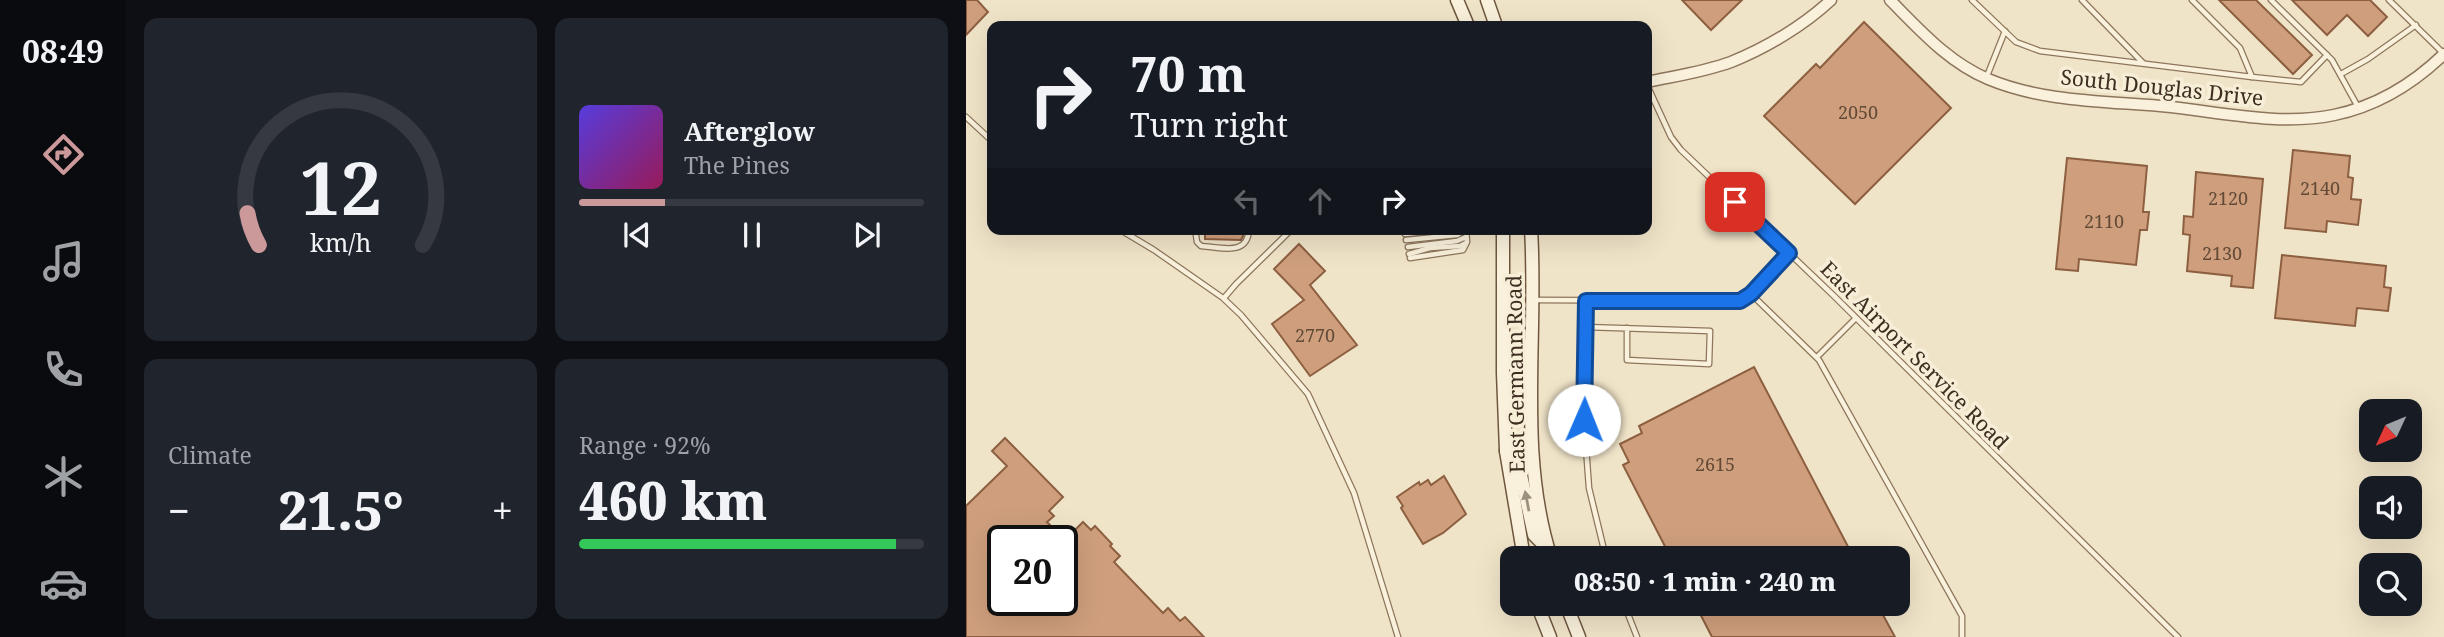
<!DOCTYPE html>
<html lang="en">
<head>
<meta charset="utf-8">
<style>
	:root { --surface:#171b24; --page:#20242c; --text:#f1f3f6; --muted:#9ea1a6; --line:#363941; --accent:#cc999b }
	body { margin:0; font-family:"Noto Serif",serif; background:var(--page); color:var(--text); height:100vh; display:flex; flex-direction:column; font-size:26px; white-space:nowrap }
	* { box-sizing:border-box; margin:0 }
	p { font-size:23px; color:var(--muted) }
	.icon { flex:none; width:38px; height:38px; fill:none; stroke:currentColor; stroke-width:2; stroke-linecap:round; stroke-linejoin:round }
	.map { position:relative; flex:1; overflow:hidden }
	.side { display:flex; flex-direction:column; gap:18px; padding:18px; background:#0d0f14; width:840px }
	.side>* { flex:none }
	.hud { position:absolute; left:21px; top:21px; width:665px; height:214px; border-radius:14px; box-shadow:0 7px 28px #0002; background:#171b24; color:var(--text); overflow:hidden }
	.needle { width:46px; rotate:226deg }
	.controls { position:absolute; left:1393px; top:399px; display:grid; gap:14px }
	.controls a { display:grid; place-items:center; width:63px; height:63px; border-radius:14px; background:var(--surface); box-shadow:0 7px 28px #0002; font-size:35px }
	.speed { position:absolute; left:21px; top:525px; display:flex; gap:14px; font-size:35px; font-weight:700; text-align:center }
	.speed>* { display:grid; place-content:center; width:91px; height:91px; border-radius:50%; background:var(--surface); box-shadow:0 7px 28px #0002; line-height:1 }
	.speed .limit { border:4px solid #111; border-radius:10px; background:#fff; color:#111 }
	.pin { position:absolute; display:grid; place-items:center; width:60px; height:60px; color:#fff; margin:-30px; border-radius:14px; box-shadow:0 4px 10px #0006 }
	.me { position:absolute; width:77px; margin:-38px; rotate:1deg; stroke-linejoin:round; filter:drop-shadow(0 0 5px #0008) }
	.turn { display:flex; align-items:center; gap:24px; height:147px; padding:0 28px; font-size:32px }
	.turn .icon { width:91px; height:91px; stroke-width:2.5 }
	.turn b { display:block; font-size:49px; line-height:60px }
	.lanes { display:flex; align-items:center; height:66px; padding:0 28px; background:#0003; justify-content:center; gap:35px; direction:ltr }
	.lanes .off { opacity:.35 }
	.big { font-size:52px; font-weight:800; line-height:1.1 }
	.side .widget { flex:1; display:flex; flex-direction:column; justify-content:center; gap:10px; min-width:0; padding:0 24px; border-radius:14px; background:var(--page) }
	.side .dial { align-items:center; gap:0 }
	.dial svg { height:182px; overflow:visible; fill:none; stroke:var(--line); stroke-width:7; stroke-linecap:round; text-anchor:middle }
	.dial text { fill:var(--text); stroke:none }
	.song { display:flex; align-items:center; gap:21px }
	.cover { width:84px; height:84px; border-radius:10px; background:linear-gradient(135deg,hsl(250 70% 55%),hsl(330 70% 35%)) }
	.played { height:7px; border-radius:4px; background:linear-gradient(90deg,var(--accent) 25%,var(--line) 25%) }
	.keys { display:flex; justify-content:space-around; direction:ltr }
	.heat { display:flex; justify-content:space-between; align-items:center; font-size:38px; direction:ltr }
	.charge { height:10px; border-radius:5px; background:linear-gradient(90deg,#34c759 92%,var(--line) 0) }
	.side .tiles { flex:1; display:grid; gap:18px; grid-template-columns:repeat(2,1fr) }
	.trip { position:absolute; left:534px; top:546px; width:410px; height:70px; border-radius:14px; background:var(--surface); box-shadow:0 7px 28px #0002; font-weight:800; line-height:70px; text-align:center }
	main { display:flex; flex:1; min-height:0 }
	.tabs { display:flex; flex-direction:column; width:126px; justify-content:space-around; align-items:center; background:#090b0e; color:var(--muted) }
	.tabs .icon { width:49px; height:49px }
	.tabs .on { color:var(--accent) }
	.tabs b { font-size:32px; color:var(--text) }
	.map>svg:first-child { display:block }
	.building { fill:#cf9f7d; stroke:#8d5f41; stroke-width:2; fill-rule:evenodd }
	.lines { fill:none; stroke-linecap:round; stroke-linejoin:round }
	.service-casing { stroke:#8d765c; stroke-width:7 }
	.tertiary-casing { stroke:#8d765c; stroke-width:13 }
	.secondary-casing { stroke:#6f573f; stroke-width:15 }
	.service { stroke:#faf1dc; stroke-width:4.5 }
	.tertiary { stroke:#faf1dc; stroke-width:10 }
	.secondary { stroke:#faf1dc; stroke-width:12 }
	.oneway { fill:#9c907e }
	.route-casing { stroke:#114b97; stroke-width:18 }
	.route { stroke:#1a73e8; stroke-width:12 }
	.labels { text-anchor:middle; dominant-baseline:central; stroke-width:7; stroke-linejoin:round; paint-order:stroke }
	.number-label { font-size:18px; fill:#624a37 }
	.street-label { font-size:21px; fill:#3d2e20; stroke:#f7eed8 }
</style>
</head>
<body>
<main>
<nav class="tabs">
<b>08:49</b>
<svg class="icon on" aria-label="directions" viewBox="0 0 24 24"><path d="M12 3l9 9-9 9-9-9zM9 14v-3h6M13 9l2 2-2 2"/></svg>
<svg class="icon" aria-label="music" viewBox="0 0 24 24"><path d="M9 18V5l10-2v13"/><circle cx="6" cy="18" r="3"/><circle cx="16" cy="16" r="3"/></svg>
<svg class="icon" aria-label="phone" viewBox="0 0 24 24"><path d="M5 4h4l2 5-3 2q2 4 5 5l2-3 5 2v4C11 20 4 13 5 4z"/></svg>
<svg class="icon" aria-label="climate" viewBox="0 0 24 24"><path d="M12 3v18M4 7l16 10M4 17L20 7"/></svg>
<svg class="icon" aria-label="car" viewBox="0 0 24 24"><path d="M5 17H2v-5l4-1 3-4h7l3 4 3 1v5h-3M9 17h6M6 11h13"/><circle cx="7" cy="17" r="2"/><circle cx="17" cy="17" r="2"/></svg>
</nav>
<section class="side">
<div class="tiles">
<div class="widget dial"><svg viewBox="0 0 100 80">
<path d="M14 69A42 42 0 1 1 86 69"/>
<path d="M14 69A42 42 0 0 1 9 55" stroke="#cc999b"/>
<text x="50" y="56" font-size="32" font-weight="700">12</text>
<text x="50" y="72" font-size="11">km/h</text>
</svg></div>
<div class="widget">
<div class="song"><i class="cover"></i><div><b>Afterglow</b><p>The Pines</p></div></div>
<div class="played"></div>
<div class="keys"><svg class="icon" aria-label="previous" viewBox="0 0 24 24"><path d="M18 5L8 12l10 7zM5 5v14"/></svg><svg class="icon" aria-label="pause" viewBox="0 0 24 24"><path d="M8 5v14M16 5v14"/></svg><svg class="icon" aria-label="next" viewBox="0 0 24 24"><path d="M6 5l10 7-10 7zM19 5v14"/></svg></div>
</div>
<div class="widget"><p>Climate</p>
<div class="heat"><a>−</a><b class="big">21.5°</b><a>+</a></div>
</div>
<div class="widget"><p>Range · 92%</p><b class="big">460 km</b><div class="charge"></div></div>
</div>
</section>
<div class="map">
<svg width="1478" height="637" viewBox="0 0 1478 637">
	<rect width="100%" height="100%" fill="#f0e4c8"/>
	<g class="building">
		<polygon points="0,0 11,0 22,12 0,35"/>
		<polygon points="716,0 776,0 745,30"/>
		<polygon points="1253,0 1290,0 1346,55 1327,74"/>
		<polygon points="1326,0 1404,0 1421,17 1402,36 1381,15 1361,35"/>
		<polygon points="898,22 985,108 889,204 798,116 850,64 854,68"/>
		<polygon points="1327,150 1384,156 1382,177 1387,178 1385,199 1395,200 1392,225 1361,221 1360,232 1319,228"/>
		<polygon points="1101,158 1181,166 1177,212 1183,212 1181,230 1174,230 1170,265 1113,259 1112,271 1090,269"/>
		<polygon points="1230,172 1297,179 1287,288 1265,286 1266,276 1221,271 1224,235 1217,234 1218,216 1227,217"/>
		<polygon points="239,229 277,229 277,236 275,240 239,239"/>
		<polygon points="333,244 359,271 344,285 391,345 344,376 306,324 338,300 308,269"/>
		<polygon points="1316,255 1420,266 1418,287 1425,288 1422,311 1391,308 1389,326 1309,318"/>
		<polygon points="788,367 888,558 705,558 657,465 663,462 654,444 676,433 673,426"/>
		<path d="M 39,438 L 97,497 L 83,511 L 88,516 L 81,522 L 99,540 L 117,522 L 125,530 L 129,526 L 146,544 L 144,546 L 154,556 L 148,562 L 197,613 L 202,608 L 214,621 L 219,617 L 238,637 L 0,637 L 0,506 L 41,466 L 26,451 ZM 37,541 L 98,541 L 96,543 L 96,600 L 37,600 Z"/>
		<polygon points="478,476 500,514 477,533 457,544 435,508 437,506 431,497 453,482 454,485 462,480 465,485"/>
		<polygon points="729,604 911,604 929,637 746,637"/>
	</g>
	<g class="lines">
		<defs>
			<g id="service">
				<polyline points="1006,0 1050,42 1074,51 1286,77 1274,48 1226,0"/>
				<polyline points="1116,0 1177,63"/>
				<polyline points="1305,0 1366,60 1392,107"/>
				<polyline points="1423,0 1477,53"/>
				<polyline points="1375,74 1402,59 1450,25"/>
				<polyline points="1021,76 1039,31"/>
				<polyline points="1286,77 1335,82 1361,55"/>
				<polyline points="681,85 705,137 715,150 867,295 1212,637"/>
				<polyline points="0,117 26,141"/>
				<polyline points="153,229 188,250 257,298 275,315 342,394 388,493 432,637"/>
				<path d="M 229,229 L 231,242 L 235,246 C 255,247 282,257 283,229"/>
				<polyline points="439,234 489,229"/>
				<polyline points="440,240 491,235 499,230"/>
				<polyline points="442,247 491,241 500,237"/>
				<polyline points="443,254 464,248 494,246 500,243"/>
				<polyline points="444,258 497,250 501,242 500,229"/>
				<polyline points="785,294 853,360 996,616 996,637"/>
				<polyline points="258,298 270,284 326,229"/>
				<polyline points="569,300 774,301 785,294 823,253"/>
				<polyline points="619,327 620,301"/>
				<polyline points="851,357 890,318"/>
				<polyline points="640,558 623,488 618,420 619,327 744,331 743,364 661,360 661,328"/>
				<polyline points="658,604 671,637"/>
			</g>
			<g id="tertiary">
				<path d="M 924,0 C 954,30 982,62 1022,79 C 1079,103 1145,101 1205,107 C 1258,113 1316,126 1368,115 C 1411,106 1447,84 1478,54"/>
				<path d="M 681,82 C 709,76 738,72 765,62 C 800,48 837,26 865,0"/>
			</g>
			<g id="secondary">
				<polyline points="491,0 502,26"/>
				<polyline points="521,0 530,26"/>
				<polyline points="537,229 537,373 540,451 558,558"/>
				<path d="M 565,229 C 572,337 551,453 585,558"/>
				<polyline points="540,451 553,466 568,535 582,549"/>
				<polyline points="571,604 584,637"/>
				<polyline points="600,604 613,637"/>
			</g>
		</defs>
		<use href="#service" class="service-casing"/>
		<use href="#tertiary" class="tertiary-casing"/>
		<use href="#secondary" class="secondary-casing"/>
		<use href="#service" class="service"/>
		<use href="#tertiary" class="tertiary"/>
		<use href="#secondary" class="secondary"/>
	</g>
	<defs><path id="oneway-solid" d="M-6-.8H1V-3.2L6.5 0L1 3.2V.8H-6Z" transform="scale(1.75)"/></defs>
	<use class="oneway" href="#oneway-solid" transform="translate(561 501) rotate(-101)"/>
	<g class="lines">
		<defs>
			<polyline id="route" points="618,420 620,301 774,301 785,294 823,253 769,202"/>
		</defs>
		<use href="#route" class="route-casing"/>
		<use href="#route" class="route"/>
	</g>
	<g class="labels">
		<g class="number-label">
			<text x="892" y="112">2050</text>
			<text x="1354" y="188">2140</text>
			<text x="1262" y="198">2120</text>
			<text x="1138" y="221">2110</text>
			<text x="1256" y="253">2130</text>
			<text x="349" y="335">2770</text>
			<text x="749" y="464">2615</text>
		</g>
		<g class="street-label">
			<text transform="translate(1196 87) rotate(6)">South Douglas Drive</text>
			<text transform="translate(949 355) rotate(45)">East Airport Service Road</text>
			<text transform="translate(549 374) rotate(-91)">East Germann Road</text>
		</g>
	</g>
</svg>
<div class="controls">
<a><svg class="needle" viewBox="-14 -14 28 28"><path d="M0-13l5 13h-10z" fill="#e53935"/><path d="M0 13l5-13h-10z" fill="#9ea1a6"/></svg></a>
<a><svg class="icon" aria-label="sound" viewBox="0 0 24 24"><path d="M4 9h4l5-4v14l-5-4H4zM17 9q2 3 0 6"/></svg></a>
<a><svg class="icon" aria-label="search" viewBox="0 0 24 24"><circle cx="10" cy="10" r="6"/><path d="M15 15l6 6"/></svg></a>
</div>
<div class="speed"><div class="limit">20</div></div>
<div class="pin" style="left:769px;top:202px;background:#d93025"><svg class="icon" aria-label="arrive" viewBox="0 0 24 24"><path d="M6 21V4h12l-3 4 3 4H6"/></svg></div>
<svg class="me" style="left:618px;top:420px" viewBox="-20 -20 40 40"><circle r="19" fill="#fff"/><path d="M0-13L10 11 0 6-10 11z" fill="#1a73e8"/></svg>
<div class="trip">08:50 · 1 min · 240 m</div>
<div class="hud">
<div class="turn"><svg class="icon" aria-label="right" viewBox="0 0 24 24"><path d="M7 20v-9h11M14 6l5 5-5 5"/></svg><div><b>70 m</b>Turn right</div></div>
<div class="lanes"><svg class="icon off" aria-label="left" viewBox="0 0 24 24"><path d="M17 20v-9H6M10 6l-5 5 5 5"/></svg><svg class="icon off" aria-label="ahead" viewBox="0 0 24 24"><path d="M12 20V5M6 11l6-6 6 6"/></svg><svg class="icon" aria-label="right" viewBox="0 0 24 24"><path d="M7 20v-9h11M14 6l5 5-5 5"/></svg></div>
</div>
</div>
</main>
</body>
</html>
